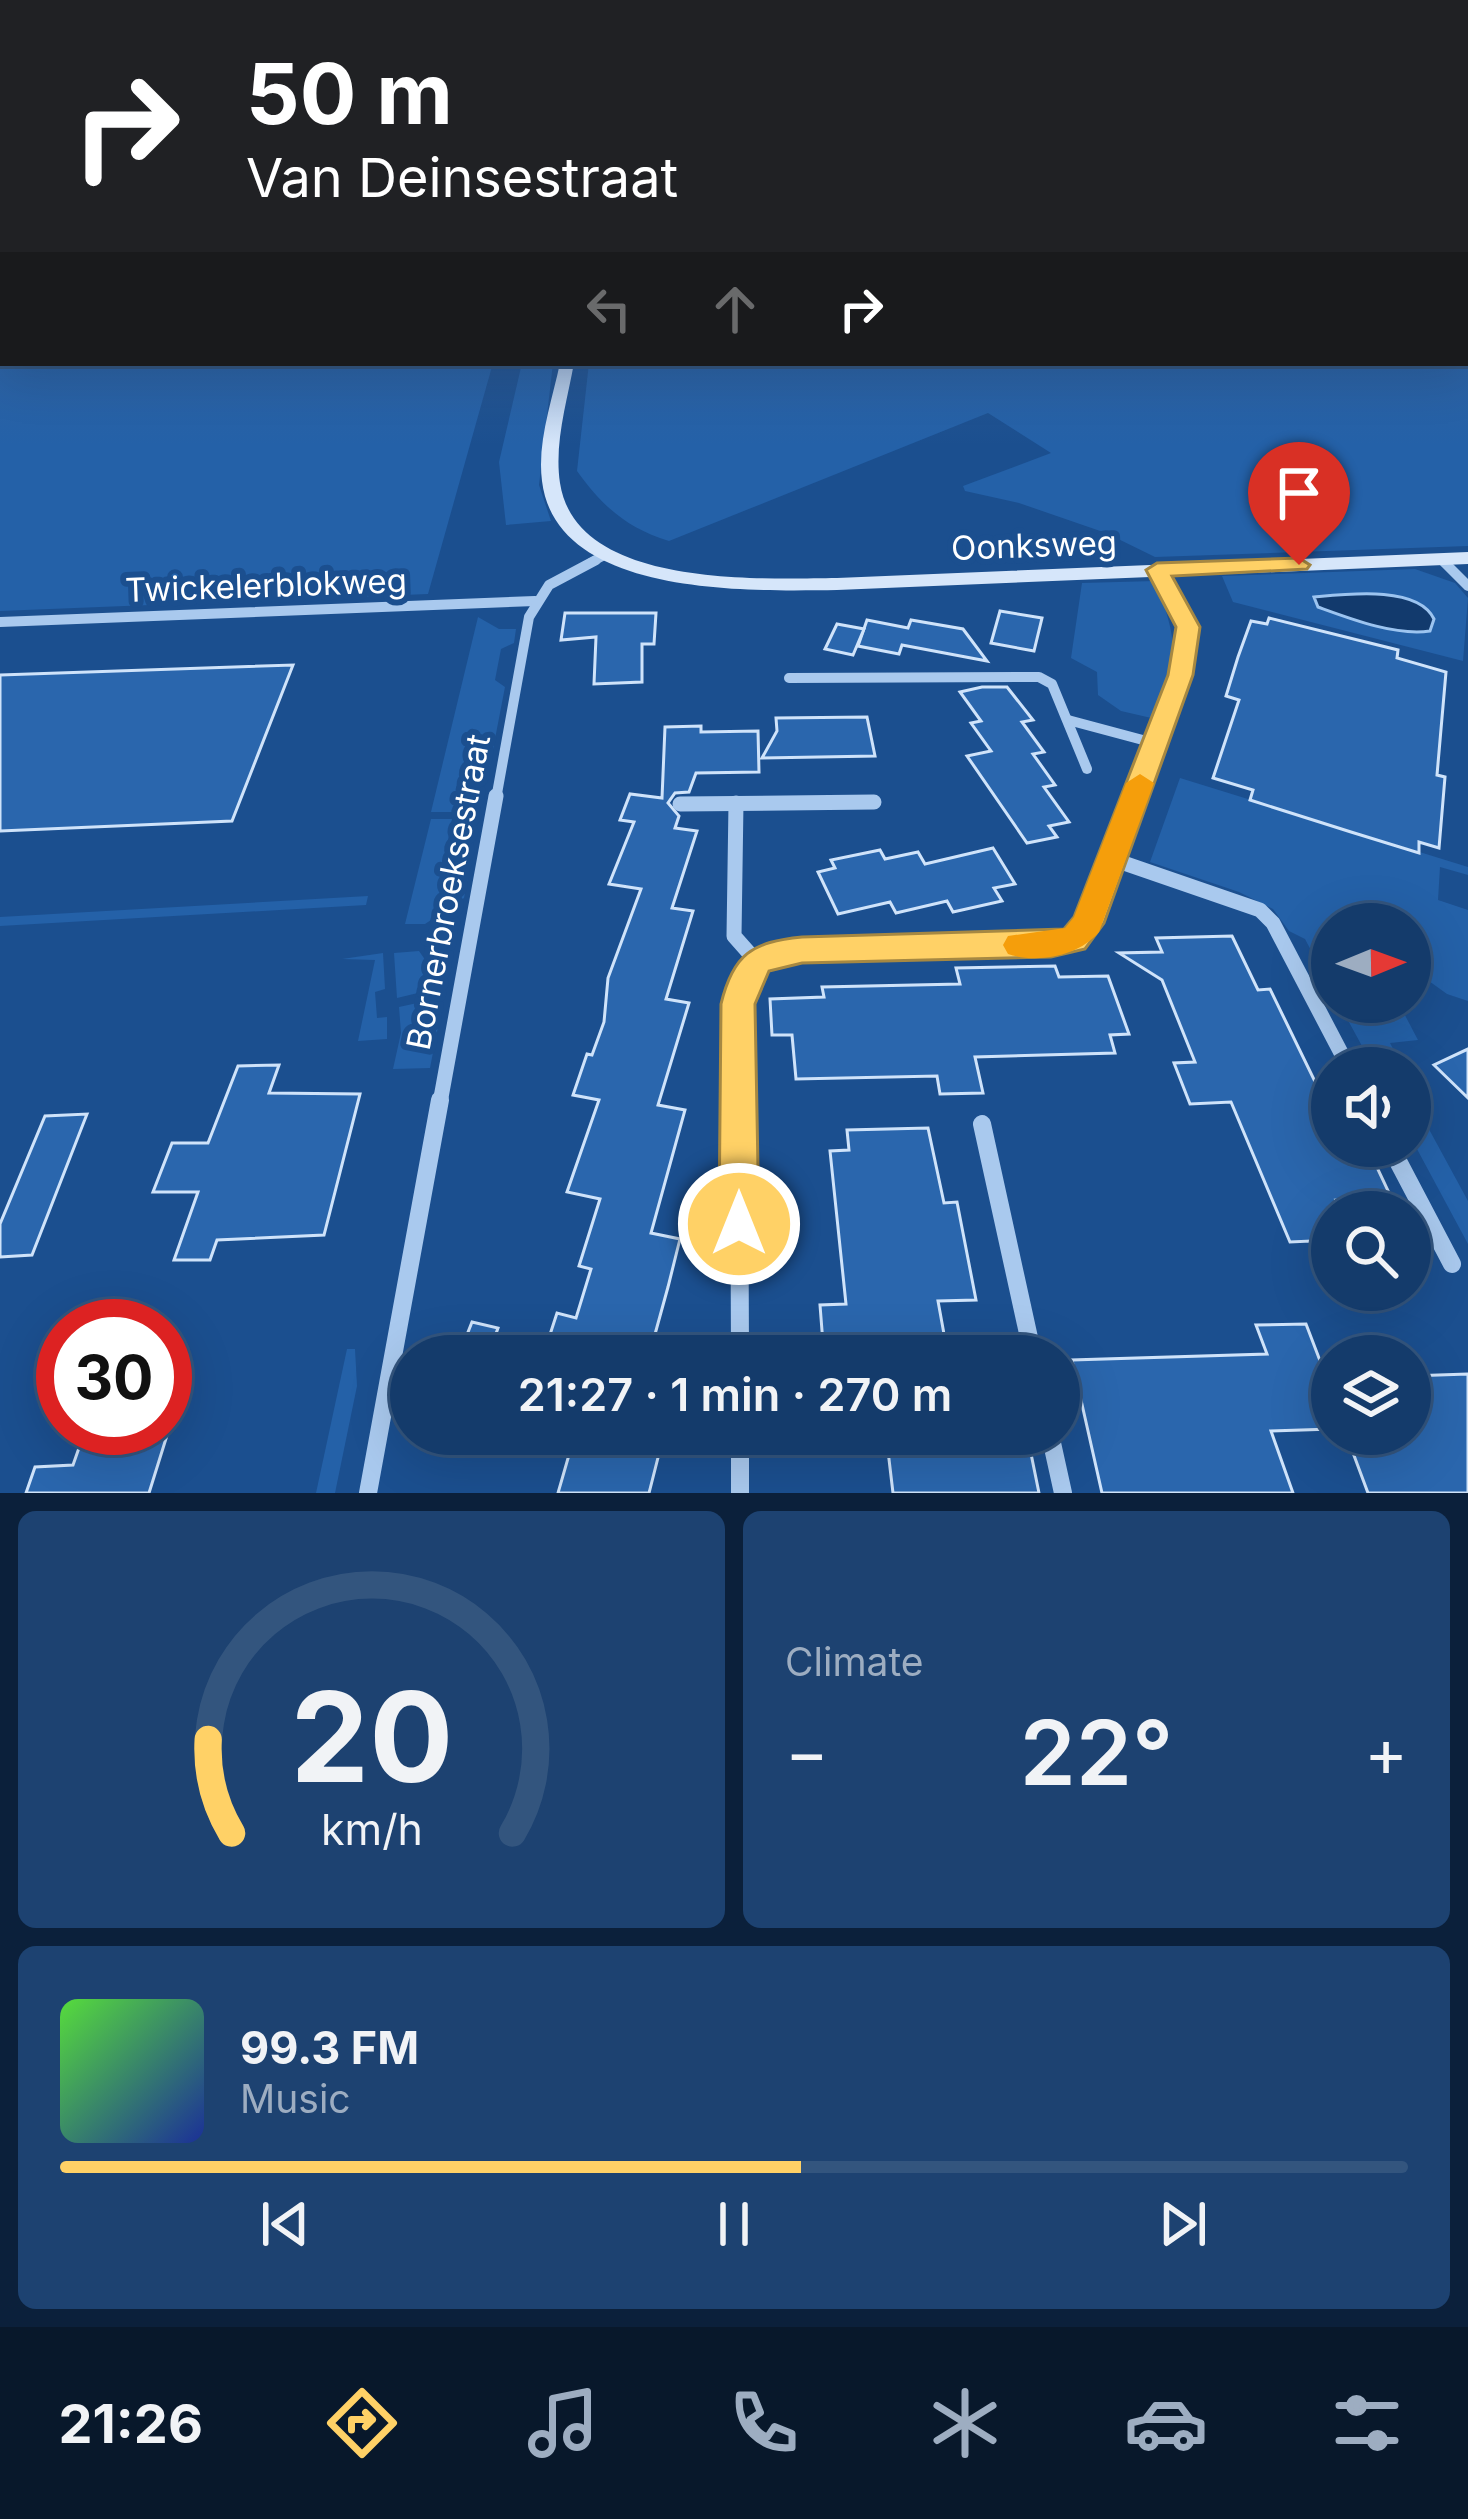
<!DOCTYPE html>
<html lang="en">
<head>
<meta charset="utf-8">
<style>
	:root { --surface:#143b6b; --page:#1d4271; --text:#f1f3f6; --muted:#9dadc1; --line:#33557e; --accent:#ffd166 }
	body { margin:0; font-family:Inter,sans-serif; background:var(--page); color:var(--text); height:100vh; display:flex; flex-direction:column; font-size:45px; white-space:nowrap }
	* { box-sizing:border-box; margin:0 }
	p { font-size:39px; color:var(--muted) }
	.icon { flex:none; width:66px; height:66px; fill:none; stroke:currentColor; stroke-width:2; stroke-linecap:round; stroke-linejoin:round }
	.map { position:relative; height:1493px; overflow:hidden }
	.details { display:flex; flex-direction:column; gap:18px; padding:18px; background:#0b203b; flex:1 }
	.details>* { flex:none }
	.top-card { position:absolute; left:0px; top:0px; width:1470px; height:366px; box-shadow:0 12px 48px #0002,0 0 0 3px var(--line); background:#202124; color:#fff; overflow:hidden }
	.needle { width:78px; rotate:89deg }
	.controls { position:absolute; left:1311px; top:903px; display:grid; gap:24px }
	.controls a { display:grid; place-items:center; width:120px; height:120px; border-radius:50%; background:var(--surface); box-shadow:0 12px 48px #0002,0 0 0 3px var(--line); font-size:60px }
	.speed { position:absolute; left:36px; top:1299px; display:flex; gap:24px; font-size:60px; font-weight:700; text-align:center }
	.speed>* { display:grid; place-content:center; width:156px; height:156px; border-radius:50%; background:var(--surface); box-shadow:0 12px 48px #0002,0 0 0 3px var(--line); line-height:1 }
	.speed .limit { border:18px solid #d22; background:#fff; color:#111 }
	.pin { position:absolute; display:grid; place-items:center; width:102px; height:102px; color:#fff; margin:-123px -51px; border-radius:50% 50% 50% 0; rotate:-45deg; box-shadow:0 0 12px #0007 }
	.pin .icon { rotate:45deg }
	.me { position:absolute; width:132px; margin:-66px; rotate:0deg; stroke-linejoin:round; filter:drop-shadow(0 0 9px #0008) }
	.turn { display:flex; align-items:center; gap:42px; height:252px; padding:0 48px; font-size:54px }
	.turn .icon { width:156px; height:156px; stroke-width:2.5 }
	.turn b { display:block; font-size:84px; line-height:102px }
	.lanes { display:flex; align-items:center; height:114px; padding:0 48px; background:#0003; justify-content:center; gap:60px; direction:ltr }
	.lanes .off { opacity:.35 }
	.big { font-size:90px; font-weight:600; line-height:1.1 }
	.details .tile { flex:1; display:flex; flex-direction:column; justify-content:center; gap:18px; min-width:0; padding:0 42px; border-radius:18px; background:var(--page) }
	.details .dial { align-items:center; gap:0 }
	.dial svg { height:312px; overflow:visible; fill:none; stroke:var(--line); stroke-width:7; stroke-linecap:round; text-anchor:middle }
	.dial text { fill:var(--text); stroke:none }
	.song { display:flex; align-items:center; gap:36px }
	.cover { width:144px; height:144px; border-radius:18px; background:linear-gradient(135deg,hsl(110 70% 55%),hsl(230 70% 35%)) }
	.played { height:12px; border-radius:6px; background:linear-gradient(90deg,var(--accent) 55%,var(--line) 55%) }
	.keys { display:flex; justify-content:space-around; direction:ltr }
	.heat { display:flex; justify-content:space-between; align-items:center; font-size:66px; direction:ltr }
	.details .tiles { flex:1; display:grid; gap:18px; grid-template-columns:1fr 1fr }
	.tile:last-child { grid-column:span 2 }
	.trip { position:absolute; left:390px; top:1335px; width:690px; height:120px; border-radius:60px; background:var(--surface); box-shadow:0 12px 48px #0002,0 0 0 3px var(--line); font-weight:600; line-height:120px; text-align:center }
	.dock { display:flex; height:192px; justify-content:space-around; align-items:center; background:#08182b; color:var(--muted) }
	.dock .icon { width:84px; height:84px }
	.dock .current { color:var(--accent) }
	.dock b { font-size:54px; color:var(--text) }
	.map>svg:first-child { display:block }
	.green { fill:#2461a8 }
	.water { fill:#123a6d; stroke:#9cc4f0; stroke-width:3 }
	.building { fill:#2a66ad; stroke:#cfe3fa; stroke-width:3 }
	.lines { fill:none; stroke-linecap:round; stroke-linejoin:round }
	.minor-far3 { stroke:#a9c9ee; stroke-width:9 }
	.minor-far2 { stroke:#a9c9ee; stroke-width:10 }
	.minor-far1 { stroke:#a9c9ee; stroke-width:15 }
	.minor { stroke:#a9c9ee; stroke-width:18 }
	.secondary { fill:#d6e6fa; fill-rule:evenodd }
	.route { fill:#ffd166; stroke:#a68842; stroke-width:3 }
	.slow { fill:#f59e0b }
	.labels { text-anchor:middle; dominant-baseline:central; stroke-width:12; stroke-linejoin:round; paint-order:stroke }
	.street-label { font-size:33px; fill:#fff; stroke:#1b4f8f }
</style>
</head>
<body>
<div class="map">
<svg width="1468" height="1493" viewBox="0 0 1468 1493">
	<rect width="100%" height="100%" fill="#1b4f8f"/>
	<g class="green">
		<polygon points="0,238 3,363 493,363 428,594 0,611"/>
		<path d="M 1468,282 L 1468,546 L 1155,557 L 1106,533 L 1019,503 L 965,491 L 963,486 L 1051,453 L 988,413 L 669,541 C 627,528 603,507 577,471 L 589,363 L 1467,363 Z"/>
		<polygon points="522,363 553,363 539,485 551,521 506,525 499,462"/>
		<polygon points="1415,569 1455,583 1468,598 1463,661 1233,602 1222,576"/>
		<path d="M 1155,581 C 1178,639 1179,661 1160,720 L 1121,711 L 1098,695 L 1097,672 L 1071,658 L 1082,583 Z"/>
		<polygon points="478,617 499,629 516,629 514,643 501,649 495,680 505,687 489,770 470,783 460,784 454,812 431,812"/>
		<polygon points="1180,778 1468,867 1468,875 1440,867 1438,900 1468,910 1468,1001 1447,994 1422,976 1410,979 1410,924 1332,924 1332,990 1305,939 1289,931 1273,909 1239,892 1150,862"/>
		<polygon points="431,819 452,819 445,856 455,857 469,870 464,898 425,924 405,924"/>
		<polygon points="368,896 366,905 0,926 0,917"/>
		<polygon points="419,951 437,977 448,979 447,986 397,998 394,953"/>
		<polygon points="383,953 385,989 375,992 377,1018 387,1017 387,1039 358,1041 375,960 342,959"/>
		<polygon points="431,1000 430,1006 442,1006 430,1068 393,1069 401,1033 399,1007"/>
		<polygon points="1338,1002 1398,1002 1418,1040 1390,1043 1403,1068 1374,1068"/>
		<polygon points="1410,1081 1418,1109 1468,1201 1468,1244 1410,1136"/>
		<polygon points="347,1349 355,1349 357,1386 335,1493 316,1493"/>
	</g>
	<path class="water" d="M 1314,597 C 1346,594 1418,585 1434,619 L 1430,631 C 1395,636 1351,619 1318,607 Z"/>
	<g class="building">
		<polygon points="1000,611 1042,618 1034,651 991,643"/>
		<polygon points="565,613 656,613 654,644 642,644 642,682 594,684 596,637 561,640"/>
		<polygon points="1269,618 1398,650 1397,658 1446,672 1437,775 1445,777 1439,848 1419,842 1419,853 1351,832 1250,800 1253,790 1213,778 1239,700 1226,696 1238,657 1251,621 1267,624"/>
		<polygon points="867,620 908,628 911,620 963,629 987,661 902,645 899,654 858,646"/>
		<polygon points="837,624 864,629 853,655 825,649"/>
		<polygon points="293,665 232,821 0,831 0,675"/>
		<polygon points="982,687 1007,687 1033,720 1022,722 1044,752 1033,754 1055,785 1044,787 1069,822 1049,826 1057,837 1027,843 967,756 991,751 971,723 981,721 960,692"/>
		<polygon points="867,717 875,756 762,758 777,731 776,718"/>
		<polygon points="701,726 701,732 758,731 759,772 696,773 689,792 675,793 668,803 679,816 675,828 697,831 672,908 693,911 666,999 689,1003 658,1105 685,1110 651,1233 680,1239 668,1287 649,1356 543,1356 557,1313 576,1318 591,1269 579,1266 600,1199 567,1192 599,1100 573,1095 587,1054 592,1055 604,1022 608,978 641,889 609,884 634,822 620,820 630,794 662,798 665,727"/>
		<polygon points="993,848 1015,884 994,888 1002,901 953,912 947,901 896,913 890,902 838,914 818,872 835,868 831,860 880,850 885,859 918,852 925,864"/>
		<polygon points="1232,936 1258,990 1270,989 1321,1094 1332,1094 1332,1148 1367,1146 1391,1197 1336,1200 1342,1212 1332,1212 1332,1288 1311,1241 1290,1242 1231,1102 1190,1104 1174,1063 1195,1062 1162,980 1119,953 1162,952 1156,938"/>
		<polygon points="1055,966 1059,977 1108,976 1129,1034 1110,1035 1115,1053 975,1057 983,1093 940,1094 937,1076 796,1079 792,1035 772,1035 770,999 824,997 822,987 960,984 956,968"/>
		<polygon points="1468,1049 1468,1098 1434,1065"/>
		<polygon points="279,1065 269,1093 360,1094 324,1235 217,1240 210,1260 174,1260 198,1192 153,1192 172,1143 208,1143 238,1066"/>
		<polygon points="87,1114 32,1255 0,1257 0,1224 45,1116"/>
		<polygon points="928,1128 944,1203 957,1202 976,1300 938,1301 948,1356 824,1356 820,1305 846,1304 830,1151 849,1150 847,1130"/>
		<polygon points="472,1322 498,1328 488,1356 461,1350"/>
		<polygon points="1306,1324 1327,1379 1332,1379 1332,1429 1271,1431 1293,1493 1102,1493 1072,1360 1267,1354 1256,1325"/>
		<polygon points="1468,1374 1468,1493 1368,1493 1346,1434 1410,1434 1410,1376"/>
		<polygon points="86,1428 169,1429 149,1493 26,1493 35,1467 73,1465"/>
		<polygon points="575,1434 664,1434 649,1493 558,1493"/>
		<polygon points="886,1434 1027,1434 1039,1493 893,1493"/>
	</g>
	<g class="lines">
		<g class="minor-far3">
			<polyline points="1441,559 1445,563"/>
			<polyline points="590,563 607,554"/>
		</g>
		<g class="minor-far2">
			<polyline points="1442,560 1468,586"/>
			<polyline points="0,622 535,601"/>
			<polyline points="789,678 1039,677 1052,684 1087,769"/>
			<polyline points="1068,720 1154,743"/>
			<polyline points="496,799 529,617 549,585 596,560"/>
			<polyline points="1134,799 1180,675 1188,627 1157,570"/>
		</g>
		<g class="minor-far1">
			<polyline points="736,803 734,936 757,962"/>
			<polyline points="680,804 874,802"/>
			<polyline points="1112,859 1260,910 1273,923 1349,1068"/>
			<polyline points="440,1103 496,796"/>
			<path d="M 739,1103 C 738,1052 722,980 777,953 L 1074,940 L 1088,923 L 1135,796"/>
		</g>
		<g class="minor">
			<polyline points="739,1100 740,1356"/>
			<polyline points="982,1124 1033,1356"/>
			<polyline points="1390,1146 1452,1264"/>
			<polyline points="740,1434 740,1493"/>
			<polyline points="1050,1434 1063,1493"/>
			<polyline points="368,1493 440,1100"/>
		</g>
		<path class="secondary" d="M 560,363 L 574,363 C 567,402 554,443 560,483 C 576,588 758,579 837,578 L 1468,552 L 1468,564 L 837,590 C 752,591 556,598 542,481 C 537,442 552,401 560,363 Z"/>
	</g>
	<linearGradient id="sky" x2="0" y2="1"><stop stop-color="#0f2b4f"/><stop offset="0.53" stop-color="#39639b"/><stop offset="1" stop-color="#39639b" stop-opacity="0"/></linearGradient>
	<rect width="1468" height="445" fill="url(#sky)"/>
	<path class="route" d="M 1299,558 L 1310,565 L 1307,569 L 1172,576 L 1200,627 L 1193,675 L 1104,923 L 1085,949 L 1051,957 L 802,963 L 769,971 L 755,1004 L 759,1224 L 753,1238 L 739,1243 L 725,1238 L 719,1224 L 721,1004 C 733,954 752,942 802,937 L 1064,929 L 1074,917 L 1168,675 L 1176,627 L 1146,570 L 1157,563 Z"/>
	<path class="slow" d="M 1140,774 L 1154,783 L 1099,932 C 1079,956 1038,964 1008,954 L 1003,945 L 1008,936 L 1065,928 L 1074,917 L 1126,783 Z"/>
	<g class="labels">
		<g class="street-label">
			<text transform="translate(1034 545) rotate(-2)">Oonksweg</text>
			<text transform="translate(266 585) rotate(-2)">Twickelerblokweg</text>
			<text transform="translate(448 892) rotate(-79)">Bornerbroeksestraat</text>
		</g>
	</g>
</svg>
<div class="controls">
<a><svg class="needle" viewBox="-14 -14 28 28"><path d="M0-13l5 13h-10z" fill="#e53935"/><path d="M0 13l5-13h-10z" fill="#9dadc1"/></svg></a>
<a><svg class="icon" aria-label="sound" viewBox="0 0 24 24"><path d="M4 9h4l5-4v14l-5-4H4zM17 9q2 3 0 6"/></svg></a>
<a><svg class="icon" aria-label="search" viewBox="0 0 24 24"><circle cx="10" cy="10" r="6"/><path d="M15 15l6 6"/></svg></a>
<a><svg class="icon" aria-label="layers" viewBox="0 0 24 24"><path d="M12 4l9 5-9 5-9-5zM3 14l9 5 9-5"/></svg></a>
</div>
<div class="speed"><div class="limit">30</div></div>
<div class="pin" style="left:1299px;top:565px;background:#d93025"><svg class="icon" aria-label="arrive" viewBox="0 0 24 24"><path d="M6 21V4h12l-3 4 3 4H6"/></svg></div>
<svg class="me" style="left:739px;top:1224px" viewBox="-20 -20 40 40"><circle r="17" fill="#ffd166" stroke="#fff" stroke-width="3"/><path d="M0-11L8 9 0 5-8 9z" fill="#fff"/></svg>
<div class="trip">21:27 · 1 min · 270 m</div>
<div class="top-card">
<div class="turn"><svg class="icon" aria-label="right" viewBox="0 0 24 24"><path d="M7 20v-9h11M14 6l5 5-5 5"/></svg><div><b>50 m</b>Van Deinsestraat</div></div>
<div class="lanes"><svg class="icon off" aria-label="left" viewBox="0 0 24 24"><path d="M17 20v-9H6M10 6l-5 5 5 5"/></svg><svg class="icon off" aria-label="ahead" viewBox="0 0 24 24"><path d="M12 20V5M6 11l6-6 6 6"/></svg><svg class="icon" aria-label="right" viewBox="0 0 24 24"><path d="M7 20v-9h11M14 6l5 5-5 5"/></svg></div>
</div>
</div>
<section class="details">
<div class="tiles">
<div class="tile dial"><svg viewBox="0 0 100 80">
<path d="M14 69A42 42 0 1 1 86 69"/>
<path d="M14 69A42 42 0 0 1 8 45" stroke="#ffd166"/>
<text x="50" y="56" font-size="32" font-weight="700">20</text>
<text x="50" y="72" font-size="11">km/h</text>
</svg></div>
<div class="tile"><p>Climate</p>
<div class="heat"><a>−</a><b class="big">22°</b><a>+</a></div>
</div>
<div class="tile">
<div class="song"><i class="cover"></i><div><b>99.3 FM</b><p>Music</p></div></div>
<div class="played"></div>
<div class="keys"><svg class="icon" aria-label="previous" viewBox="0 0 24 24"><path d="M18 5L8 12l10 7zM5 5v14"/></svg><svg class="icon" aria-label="pause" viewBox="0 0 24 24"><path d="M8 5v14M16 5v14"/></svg><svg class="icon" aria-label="next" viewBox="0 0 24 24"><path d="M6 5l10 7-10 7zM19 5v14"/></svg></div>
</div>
</div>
</section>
<nav class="dock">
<b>21:26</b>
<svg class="icon current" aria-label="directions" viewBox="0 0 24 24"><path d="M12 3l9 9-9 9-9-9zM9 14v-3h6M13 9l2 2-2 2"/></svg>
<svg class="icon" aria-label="music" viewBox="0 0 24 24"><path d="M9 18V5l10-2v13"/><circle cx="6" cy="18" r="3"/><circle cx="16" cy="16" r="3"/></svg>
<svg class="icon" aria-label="phone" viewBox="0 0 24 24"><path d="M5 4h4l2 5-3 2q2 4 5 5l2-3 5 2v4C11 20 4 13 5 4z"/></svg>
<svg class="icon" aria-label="climate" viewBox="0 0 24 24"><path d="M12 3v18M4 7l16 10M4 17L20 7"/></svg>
<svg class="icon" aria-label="car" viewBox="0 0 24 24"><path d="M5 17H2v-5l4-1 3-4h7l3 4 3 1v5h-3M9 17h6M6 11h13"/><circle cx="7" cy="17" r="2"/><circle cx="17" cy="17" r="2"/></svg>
<svg class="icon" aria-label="filters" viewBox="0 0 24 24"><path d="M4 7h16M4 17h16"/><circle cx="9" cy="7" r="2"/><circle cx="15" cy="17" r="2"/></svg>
</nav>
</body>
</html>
